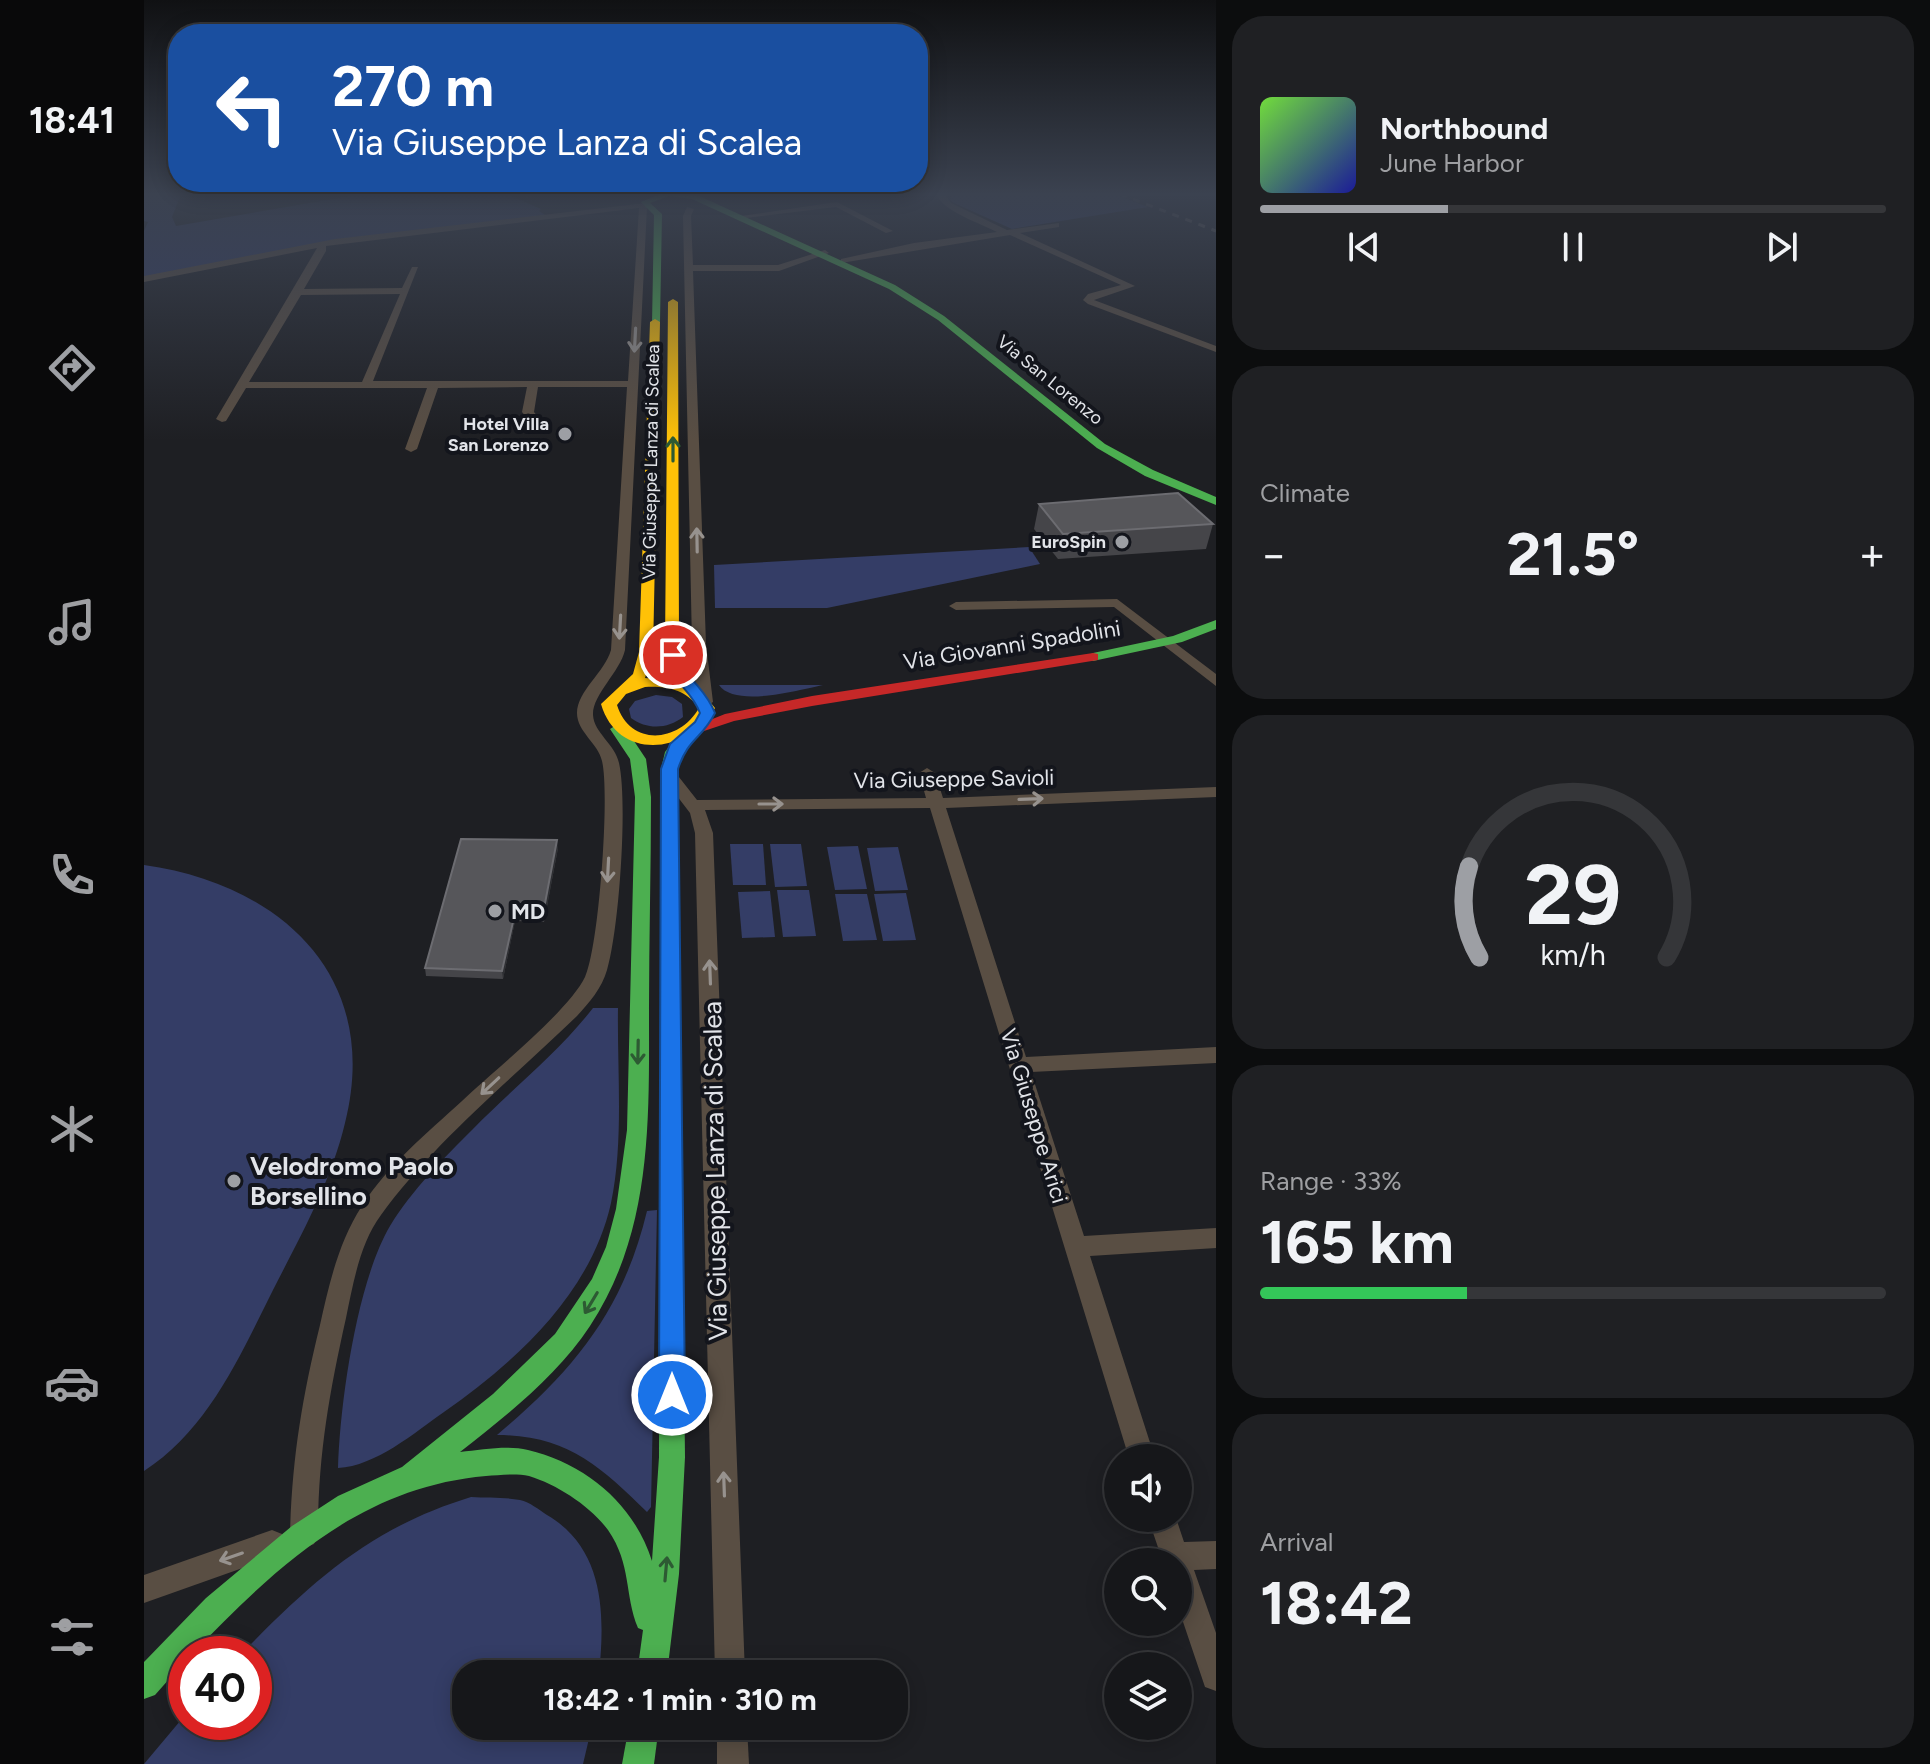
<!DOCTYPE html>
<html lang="en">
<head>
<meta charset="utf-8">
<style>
	:root { --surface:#16171a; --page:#1f2023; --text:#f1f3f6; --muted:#9e9fa2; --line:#353639; --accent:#9d9fa4 }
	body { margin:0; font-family:Figtree,sans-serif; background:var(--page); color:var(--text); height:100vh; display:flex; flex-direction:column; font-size:30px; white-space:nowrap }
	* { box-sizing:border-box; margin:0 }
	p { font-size:26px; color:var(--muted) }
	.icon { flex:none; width:44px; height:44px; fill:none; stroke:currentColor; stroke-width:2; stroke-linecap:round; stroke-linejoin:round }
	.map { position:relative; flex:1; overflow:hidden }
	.details { display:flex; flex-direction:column; gap:16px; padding:16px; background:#0c0d0e; width:714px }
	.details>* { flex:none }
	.hud { position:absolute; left:24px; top:24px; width:760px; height:168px; border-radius:32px; box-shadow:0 4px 20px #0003,0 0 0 2px var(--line); background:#1a4fa0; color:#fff; overflow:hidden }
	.tools { position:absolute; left:960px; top:1444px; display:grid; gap:16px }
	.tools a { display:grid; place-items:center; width:88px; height:88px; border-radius:50%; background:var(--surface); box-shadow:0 4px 20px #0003,0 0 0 2px var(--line); font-size:40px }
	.speed { position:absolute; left:24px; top:1636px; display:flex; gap:16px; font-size:40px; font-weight:700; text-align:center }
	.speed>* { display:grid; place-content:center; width:104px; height:104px; border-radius:50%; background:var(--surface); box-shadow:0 4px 20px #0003,0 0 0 2px var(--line); line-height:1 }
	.speed .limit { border:12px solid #d22; background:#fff; color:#111 }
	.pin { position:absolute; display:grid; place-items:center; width:68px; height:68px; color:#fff; margin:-34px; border:4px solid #fff; border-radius:50%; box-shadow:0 2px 8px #0007 }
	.me { position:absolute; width:88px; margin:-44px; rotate:0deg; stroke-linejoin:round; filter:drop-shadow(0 0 6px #0008) }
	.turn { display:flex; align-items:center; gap:28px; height:168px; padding:0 32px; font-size:36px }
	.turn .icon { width:104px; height:104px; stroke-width:2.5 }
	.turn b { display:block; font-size:56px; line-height:68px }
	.big { font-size:60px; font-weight:700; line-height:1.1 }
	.details .widget { flex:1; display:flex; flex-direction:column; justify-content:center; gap:12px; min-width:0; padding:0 28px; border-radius:32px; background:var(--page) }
	.details .dial { align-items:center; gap:0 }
	.dial svg { height:208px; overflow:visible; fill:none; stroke:var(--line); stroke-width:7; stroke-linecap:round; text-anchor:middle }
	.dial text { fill:var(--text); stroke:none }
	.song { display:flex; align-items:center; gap:24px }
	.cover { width:96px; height:96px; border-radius:12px; background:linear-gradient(135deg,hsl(100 70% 55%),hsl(240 70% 35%)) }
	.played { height:8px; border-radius:4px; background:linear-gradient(90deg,var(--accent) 30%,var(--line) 30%) }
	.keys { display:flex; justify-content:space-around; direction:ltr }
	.heat { display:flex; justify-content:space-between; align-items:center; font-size:44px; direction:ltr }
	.charge { height:12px; border-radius:6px; background:linear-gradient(90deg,#34c759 33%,var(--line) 0) }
	.trip { position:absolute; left:308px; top:1660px; width:456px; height:80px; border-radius:32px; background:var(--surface); box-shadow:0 4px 20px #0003,0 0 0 2px var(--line); font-weight:700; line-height:80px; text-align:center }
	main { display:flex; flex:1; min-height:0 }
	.dock { display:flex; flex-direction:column; width:144px; justify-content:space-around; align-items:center; background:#09090a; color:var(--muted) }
	.dock .icon { width:56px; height:56px }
	.dock .current { color:var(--accent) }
	.dock b { font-size:36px; color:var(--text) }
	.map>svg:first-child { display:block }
	.green { fill:#343d66 }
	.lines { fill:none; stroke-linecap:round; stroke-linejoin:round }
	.street { fill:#594e43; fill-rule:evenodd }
	.fast { fill:#4caf50; fill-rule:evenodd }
	.slow { fill:#ffc107; fill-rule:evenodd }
	.jam { fill:#c62828; fill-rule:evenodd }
	.rail { stroke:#615b56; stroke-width:3; stroke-dasharray:7 7; stroke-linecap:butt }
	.wall { fill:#454549 }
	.shaded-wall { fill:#2e2f33 }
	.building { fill:#56565a; stroke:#6c6c71; stroke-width:2 }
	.oneway { stroke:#97928e }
	.oneway2 { stroke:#2d5a33 }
	.route { fill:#1a73e8; stroke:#114b97; stroke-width:2 }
	.poi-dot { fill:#9d9fa4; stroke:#13151c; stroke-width:3 }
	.labels { text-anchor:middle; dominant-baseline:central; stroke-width:8; stroke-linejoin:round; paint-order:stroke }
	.far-street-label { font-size:18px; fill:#e2e4e9; stroke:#13151c }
	.far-poi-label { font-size:18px; font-weight:bold; fill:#e2e4e9; stroke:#13151c; text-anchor:end }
	.street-label { font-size:22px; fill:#e2e4e9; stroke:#13151c }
	.poi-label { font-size:22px; font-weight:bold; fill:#e2e4e9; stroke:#13151c; text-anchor:start }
	.near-poi-label { font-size:26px; font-weight:bold; fill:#e2e4e9; stroke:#13151c; text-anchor:start }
	.near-street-label { font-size:26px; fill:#e2e4e9; stroke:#13151c }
</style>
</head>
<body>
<main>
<nav class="dock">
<b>18:41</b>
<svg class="icon current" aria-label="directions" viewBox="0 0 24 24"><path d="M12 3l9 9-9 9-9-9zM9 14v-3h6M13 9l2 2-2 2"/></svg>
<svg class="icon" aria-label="music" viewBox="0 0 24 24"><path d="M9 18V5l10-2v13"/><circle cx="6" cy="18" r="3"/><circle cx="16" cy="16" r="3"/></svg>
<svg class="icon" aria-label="phone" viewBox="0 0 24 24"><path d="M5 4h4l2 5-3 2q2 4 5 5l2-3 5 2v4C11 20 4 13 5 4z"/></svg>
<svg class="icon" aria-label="climate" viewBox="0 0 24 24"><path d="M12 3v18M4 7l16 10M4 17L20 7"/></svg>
<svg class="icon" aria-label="car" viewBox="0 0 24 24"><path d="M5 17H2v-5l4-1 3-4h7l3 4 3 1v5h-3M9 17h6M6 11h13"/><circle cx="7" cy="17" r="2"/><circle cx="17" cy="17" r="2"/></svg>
<svg class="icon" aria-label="filters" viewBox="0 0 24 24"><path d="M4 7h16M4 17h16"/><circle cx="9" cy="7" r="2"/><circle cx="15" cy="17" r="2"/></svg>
</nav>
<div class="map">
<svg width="1072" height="1764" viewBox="0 0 1072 1764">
	<rect width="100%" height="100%" fill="#1e1f23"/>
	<g class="green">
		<polygon points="26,194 37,194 28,217 32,226 218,194 363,194 397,209 395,211 401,215 191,241 0,277 0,231 4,222 0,221 0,196"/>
		<polygon points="807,194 970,194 1004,207 868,229 810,203 806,200"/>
		<polygon points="885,547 896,564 683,608 571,608 570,565"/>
		<path d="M 575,685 L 679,685 C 655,690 591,708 575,685 Z"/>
		<path d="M 512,695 L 528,697 L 538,704 L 539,717 C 524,729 503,730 487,718 L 485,709 L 491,701 Z"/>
		<polygon points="586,844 619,844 622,885 589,885"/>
		<polygon points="626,844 657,844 663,886 631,887"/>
		<polygon points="714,846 723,889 691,890 683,847"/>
		<polygon points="754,847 764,890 731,891 723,848"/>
		<path d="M 0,865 C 136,884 238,976 201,1123 C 187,1182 156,1237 129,1290 C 96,1356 64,1430 0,1471 Z"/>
		<polygon points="633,890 665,890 672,936 639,937"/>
		<polygon points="626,891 631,937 598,938 594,892"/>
		<polygon points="762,893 772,940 739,941 730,894"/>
		<polygon points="691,894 723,894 733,940 699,941"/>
		<path d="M 449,1008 L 474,1008 C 473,1071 480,1141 467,1203 C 447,1293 373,1361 300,1412 C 270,1433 232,1466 194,1468 C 196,1402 213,1282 246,1226 C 267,1191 301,1157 329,1129 C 369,1088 414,1053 449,1008 Z"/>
		<path d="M 513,1210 L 507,1507 L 503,1512 C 456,1466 423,1435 353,1435 C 430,1370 479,1311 503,1211 Z"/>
		<path d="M 327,1497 C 343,1498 361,1497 376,1500 C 386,1502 395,1510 403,1515 C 461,1549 461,1615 455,1674 L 322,1674 L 322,1726 L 448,1726 L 439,1764 L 0,1764 L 42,1714 L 42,1722 L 110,1722 L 110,1654 L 97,1654 C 170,1580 226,1528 327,1497 Z"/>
	</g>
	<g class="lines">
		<g class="street">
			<path d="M 793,194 L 801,194 L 807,203 L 863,230 L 915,223 L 915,227 L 876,233 L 991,286 L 950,300 L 1072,346 L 1072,352 L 944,304 L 939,300 L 944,294 L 977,285 L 866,235 L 697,263 L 697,259 L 770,243 L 853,232 C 838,224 796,210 793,194 Z"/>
			<polygon points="693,202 749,231 742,233 692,207 594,219 590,217"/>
			<path d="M 502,203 L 506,205 L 503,207 L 481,650 C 476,672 448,695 449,715 C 450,733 471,744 475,763 C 484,803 475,930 463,970 C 458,988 445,1003 433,1016 C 369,1078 289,1143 237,1215 C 216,1243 209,1284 202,1318 C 185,1394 174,1456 174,1534 L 170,1544 L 160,1548 L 150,1544 L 146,1534 C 148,1459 158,1398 176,1325 C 185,1284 195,1241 218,1206 C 243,1166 283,1133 318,1101 C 348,1072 424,1012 441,977 C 455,947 466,794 458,761 C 454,743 433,732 433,713 C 433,691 461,672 467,650 L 483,387 L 394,387 L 390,412 L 394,417 L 390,430 L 384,433 L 378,430 L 382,417 L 378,412 L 383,387 L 294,388 L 273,449 L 267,452 L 261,449 L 283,388 L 102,388 L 82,421 L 78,422 L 72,419 L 173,248 L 0,282 L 0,276 L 191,239 ZM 495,208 L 484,381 L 229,381 L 274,267 L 268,267 L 258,288 L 160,289 L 182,251 L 182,246 ZM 256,294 L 218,382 L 105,382 L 157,295 Z"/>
			<polygon points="543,207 550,209 547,216 549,265 634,265 681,250 685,253 635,271 549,271 562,644 569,702 561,707 553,702 548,644 539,216"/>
			<polygon points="973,599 1072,674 1072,686 970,607 812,610 805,606 812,602"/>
			<polygon points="783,768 791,773 799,798 1072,787 1072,797 802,808 882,1057 1072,1047 1072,1063 887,1072 940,1236 1072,1228 1072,1248 946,1256 1011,1458 985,1458 786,808 561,810 569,833 601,1674 571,1674 551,833 546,813 517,775 525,770 531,772 553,800 782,798 775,773"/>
			<polygon points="1004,1518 1032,1518 1040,1542 1072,1541 1072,1569 1050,1570 1072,1633 1072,1691 1061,1687 1034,1607 1034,1562 1019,1562"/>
			<polygon points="128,1530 138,1534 142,1544 138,1554 0,1603 0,1575"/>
			<polygon points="573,1726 603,1726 605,1764 573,1764"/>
		</g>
		<g class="fast">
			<polygon points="516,194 553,195 751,285 800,316 961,444 1009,470 1072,497 1072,505 1001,476 953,448 794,320 745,289 548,199 525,196 506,203 518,214 516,322 508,324 510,215 497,202"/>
			<polygon points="1072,620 1072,629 1038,642 949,661 942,657 949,653 1029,636"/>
			<path d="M 474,724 L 480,726 L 502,759 L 507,797 C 507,868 505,939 505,1009 C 505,1119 509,1230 446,1326 C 413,1376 363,1415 316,1452 C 338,1450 363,1445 384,1450 C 442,1464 490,1504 508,1561 L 515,1457 L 517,769 L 521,752 L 536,732 L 548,732 L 550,735 L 537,752 L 533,769 L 541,1457 L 535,1574 L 523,1674 L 493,1674 L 499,1630 L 494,1628 C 480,1594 488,1565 464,1530 C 446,1506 414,1485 385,1476 C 372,1473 355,1475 342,1476 C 216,1487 132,1567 48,1654 L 42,1654 L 42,1660 L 11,1695 L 0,1699 L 0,1662 L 62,1598 L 148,1526 L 194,1496 L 258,1467 L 349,1394 L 411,1334 L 448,1279 L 462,1247 L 472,1209 L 483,1130 L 491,797 L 486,759 L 466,729 Z"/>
			<polygon points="485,1726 515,1726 510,1764 478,1764"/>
		</g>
		<path class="slow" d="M 529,299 L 534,302 L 535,647 L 538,668 L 571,708 C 544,754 474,762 457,704 L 489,674 L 495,652 L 506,322 L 511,319 L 516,322 L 509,652 L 501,678 L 533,681 L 524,668 L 521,647 L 524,302 ZM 501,687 C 523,686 541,689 555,708 C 535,743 486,747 473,705 L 482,694 Z"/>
		<polygon class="jam" points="949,653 954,654 954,660 668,706 590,721 554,733 546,728 581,714 668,696"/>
		<polyline class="rail" points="976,194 1072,231"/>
	</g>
	<g class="wall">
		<polygon points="895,504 1069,524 1062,549 914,559 890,529"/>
		<polygon points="414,848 400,922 371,921 359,979 282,976 281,968"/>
	</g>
	<g class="shaded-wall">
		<polygon points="382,194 401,194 382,198"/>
		<polygon points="413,840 414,848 400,922 399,914"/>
		<polygon points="371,913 371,921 359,979 358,971"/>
	</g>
	<g class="building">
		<polygon points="1034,493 1069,524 919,534 895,504"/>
		<polygon points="317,839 413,840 399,914 371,913 358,971 281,968"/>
	</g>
	<defs><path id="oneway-shaft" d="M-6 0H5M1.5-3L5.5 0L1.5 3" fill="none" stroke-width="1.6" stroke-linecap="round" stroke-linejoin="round" transform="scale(2)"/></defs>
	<g class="oneway">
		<use href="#oneway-shaft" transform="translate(491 340) rotate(93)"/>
		<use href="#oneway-shaft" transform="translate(553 540) rotate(-91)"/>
		<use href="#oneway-shaft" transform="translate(476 627) rotate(93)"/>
		<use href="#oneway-shaft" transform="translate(887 799) rotate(-2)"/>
		<use href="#oneway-shaft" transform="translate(627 804)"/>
		<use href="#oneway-shaft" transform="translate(464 870) rotate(93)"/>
		<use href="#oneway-shaft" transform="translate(566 972) rotate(-92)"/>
		<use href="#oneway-shaft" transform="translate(346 1086) rotate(137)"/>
		<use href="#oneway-shaft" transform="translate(580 1484) rotate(-92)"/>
		<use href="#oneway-shaft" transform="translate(87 1557) rotate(161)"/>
	</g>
	<g class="oneway2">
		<use href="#oneway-shaft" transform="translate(529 449) rotate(-90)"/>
		<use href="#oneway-shaft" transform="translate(494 1052) rotate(91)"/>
		<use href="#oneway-shaft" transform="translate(447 1303) rotate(121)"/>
		<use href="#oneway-shaft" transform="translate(522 1569) rotate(-85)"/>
	</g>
	<linearGradient id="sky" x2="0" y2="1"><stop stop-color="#101113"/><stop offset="0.44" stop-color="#3b4250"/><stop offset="1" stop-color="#3b4250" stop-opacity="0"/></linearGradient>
	<rect width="1072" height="441" fill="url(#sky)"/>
	<path class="route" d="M 529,651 L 536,655 C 544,683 561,687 571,713 C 558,739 544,738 534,769 L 541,1395 L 537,1404 L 528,1407 L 519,1404 L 515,1395 L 517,769 L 526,744 L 551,722 L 556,713 C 546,687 530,687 521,655 Z"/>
	<g class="poi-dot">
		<circle cx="421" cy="434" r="8"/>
		<circle cx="978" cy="542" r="8"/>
		<circle cx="351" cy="911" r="8"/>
		<circle cx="90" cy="1181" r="8"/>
	</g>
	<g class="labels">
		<g class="far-street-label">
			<text transform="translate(906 380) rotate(39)">Via San Lorenzo</text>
			<text transform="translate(507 462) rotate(-89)">Via Giuseppe Lanza di Scalea</text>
		</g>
		<g class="far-poi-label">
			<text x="405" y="424">Hotel Villa<tspan x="405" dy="21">San Lorenzo</tspan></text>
			<text x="962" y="542">EuroSpin</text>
		</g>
		<g class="street-label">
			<text transform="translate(868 645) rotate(-9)">Via Giovanni Spadolini</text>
			<text transform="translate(810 779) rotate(-1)">Via Giuseppe Savioli</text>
			<text transform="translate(890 1116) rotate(73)">Via Giuseppe Arici</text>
		</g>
		<g class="poi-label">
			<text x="367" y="911">MD</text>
		</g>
		<g class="near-poi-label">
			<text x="106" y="1166">Velodromo Paolo<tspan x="106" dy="30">Borsellino</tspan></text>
		</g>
		<g class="near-street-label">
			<text transform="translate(571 1171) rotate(-91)">Via Giuseppe Lanza di Scalea</text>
		</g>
	</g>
</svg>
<div class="tools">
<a><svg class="icon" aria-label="sound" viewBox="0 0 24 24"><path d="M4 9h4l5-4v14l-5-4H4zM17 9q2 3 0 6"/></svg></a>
<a><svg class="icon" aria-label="search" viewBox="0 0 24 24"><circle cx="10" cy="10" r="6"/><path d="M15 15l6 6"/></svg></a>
<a><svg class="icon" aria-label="layers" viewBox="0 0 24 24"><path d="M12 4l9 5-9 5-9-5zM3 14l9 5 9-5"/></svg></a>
</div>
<div class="speed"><div class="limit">40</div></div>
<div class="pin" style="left:529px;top:655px;background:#d93025"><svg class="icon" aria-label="arrive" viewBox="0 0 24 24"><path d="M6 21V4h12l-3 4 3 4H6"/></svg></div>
<svg class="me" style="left:528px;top:1395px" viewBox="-20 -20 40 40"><circle r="17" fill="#1a73e8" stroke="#fff" stroke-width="3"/><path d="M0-11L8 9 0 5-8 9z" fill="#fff"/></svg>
<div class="trip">18:42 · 1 min · 310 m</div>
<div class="hud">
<div class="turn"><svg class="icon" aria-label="left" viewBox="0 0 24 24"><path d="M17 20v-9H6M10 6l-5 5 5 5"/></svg><div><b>270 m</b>Via Giuseppe Lanza di Scalea</div></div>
</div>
</div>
<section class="details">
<div class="widget">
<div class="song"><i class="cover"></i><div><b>Northbound</b><p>June Harbor</p></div></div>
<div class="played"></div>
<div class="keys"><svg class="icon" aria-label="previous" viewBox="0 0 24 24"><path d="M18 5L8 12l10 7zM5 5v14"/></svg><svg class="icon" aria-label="pause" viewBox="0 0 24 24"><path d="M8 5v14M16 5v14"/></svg><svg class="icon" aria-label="next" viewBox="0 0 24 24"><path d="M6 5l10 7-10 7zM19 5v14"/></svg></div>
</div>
<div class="widget"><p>Climate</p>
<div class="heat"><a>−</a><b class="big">21.5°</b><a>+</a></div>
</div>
<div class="widget dial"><svg viewBox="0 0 100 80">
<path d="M14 69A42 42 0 1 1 86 69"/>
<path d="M14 69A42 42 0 0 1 10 34" stroke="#9d9fa4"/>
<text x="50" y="56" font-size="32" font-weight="700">29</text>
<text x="50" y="72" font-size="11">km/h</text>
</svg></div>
<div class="widget"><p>Range · 33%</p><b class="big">165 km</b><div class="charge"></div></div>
<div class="widget"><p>Arrival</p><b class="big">18:42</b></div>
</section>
</main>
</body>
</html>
